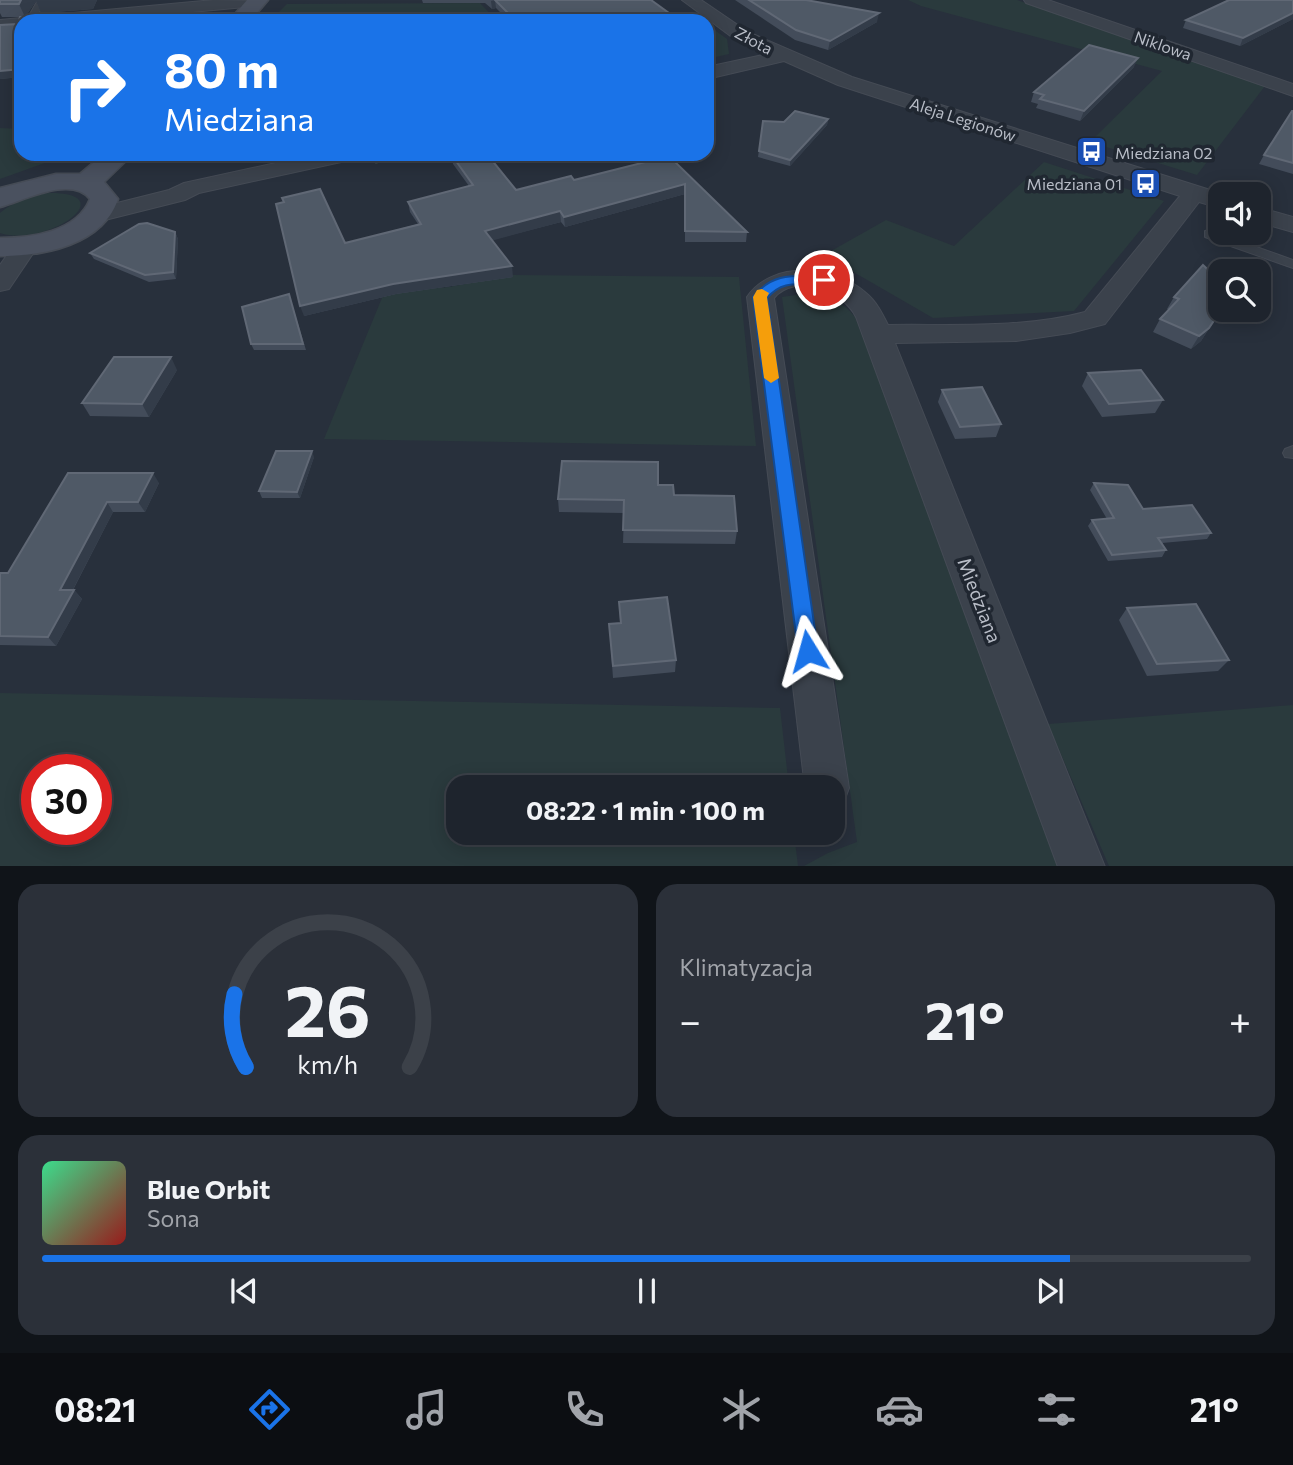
<!DOCTYPE html>
<html lang="pl">
<head>
<meta charset="utf-8">
<style>
	:root { --surface:#1e242d; --page:#2b3039; --text:#f1f3f6; --muted:#a1a4aa; --line:#3c4149; --accent:#1a73e8 }
	body { margin:0; font-family:Commissioner,sans-serif; background:var(--page); color:var(--text); height:100vh; display:flex; flex-direction:column; font-size:26px; white-space:nowrap }
	* { box-sizing:border-box; margin:0 }
	p { font-size:23px; color:var(--muted) }
	.icon { flex:none; width:38px; height:38px; fill:none; stroke:currentColor; stroke-width:2; stroke-linecap:round; stroke-linejoin:round }
	.map { position:relative; height:866px; overflow:hidden }
	.sheet { display:flex; flex-direction:column; gap:18px; padding:18px; background:#101419; flex:1 }
	.sheet>* { flex:none }
	.banner { position:absolute; left:14px; top:14px; width:700px; height:147px; border-radius:21px; box-shadow:0 4px 18px #0003,0 0 0 2px var(--line); background:#1a73e8; color:#fff; overflow:hidden }
	.buttons { position:absolute; left:1208px; top:182px; display:grid; gap:14px }
	.buttons a { display:grid; place-items:center; width:63px; height:63px; border-radius:14px; background:var(--surface); box-shadow:0 4px 18px #0003,0 0 0 2px var(--line); font-size:35px }
	.speed { position:absolute; left:21px; top:754px; display:flex; gap:14px; font-size:35px; font-weight:700; text-align:center }
	.speed>* { display:grid; place-content:center; width:91px; height:91px; border-radius:50%; background:var(--surface); box-shadow:0 4px 18px #0003,0 0 0 2px var(--line); line-height:1 }
	.speed .limit { border:10px solid #d22; background:#fff; color:#111 }
	.pin { position:absolute; display:grid; place-items:center; width:60px; height:60px; color:#fff; margin:-30px; border:4px solid #fff; border-radius:50%; box-shadow:0 2px 7px #0007 }
	.me { position:absolute; width:77px; margin:-38px; rotate:352deg; stroke-linejoin:round; filter:drop-shadow(0 0 5px #0008) }
	.turn { display:flex; align-items:center; gap:24px; height:147px; padding:0 35px; font-size:32px }
	.turn .icon { width:91px; height:91px; stroke-width:2.5 }
	.turn b { display:block; font-size:49px; line-height:60px }
	.big { font-size:52px; font-weight:700; line-height:1.1 }
	.sheet .widget { flex:1; display:flex; flex-direction:column; justify-content:center; gap:10px; min-width:0; padding:0 24px; border-radius:21px; background:var(--page) }
	.sheet .dial { align-items:center; gap:0 }
	.dial svg { height:182px; overflow:visible; fill:none; stroke:var(--line); stroke-width:7; stroke-linecap:round; text-anchor:middle }
	.dial text { fill:var(--text); stroke:none }
	.song { display:flex; align-items:center; gap:21px }
	.cover { width:84px; height:84px; border-radius:10px; background:linear-gradient(135deg,hsl(150 70% 55%),hsl(0 70% 35%)) }
	.played { height:7px; border-radius:4px; background:linear-gradient(90deg,var(--accent) 85%,var(--line) 85%) }
	.keys { display:flex; justify-content:space-around; direction:ltr }
	.heat { display:flex; justify-content:space-between; align-items:center; font-size:38px; direction:ltr }
	.sheet .tiles { flex:1; display:grid; gap:18px; grid-template-columns:1fr 1fr }
	.widget:last-child { grid-column:span 2 }
	.trip { position:absolute; left:446px; top:775px; width:399px; height:70px; border-radius:21px; background:var(--surface); box-shadow:0 4px 18px #0003,0 0 0 2px var(--line); font-weight:700; line-height:70px; text-align:center }
	.dock { display:flex; height:112px; justify-content:space-around; align-items:center; background:#0c0e12; color:var(--muted) }
	.dock .icon { width:49px; height:49px }
	.dock .current { color:var(--accent) }
	.dock b { font-size:32px; color:var(--text) }
	.map>svg:first-child { display:block }
	.green { fill:#2a3a3d; fill-rule:evenodd }
	.lines { fill:none; stroke-linecap:round; stroke-linejoin:round }
	.lane-casing { stroke:#454b55; stroke-width:2 }
	.street-casing { stroke:#454b55; stroke-width:2 }
	.secondary-casing { stroke:#454b55; stroke-width:3 }
	.path { stroke:#435355; stroke-width:3.5; stroke-dasharray:4.5 4.5; stroke-linecap:butt }
	.lane { fill:#3b424c; fill-rule:evenodd }
	.street { fill:#3b424c; fill-rule:evenodd }
	.secondary { fill:#4a515f; fill-rule:evenodd }
	.wall { fill:#434c5a }
	.shaded-wall { fill:#333c49 }
	.building { fill:#4f5966; stroke:#606875; stroke-width:2 }
	.route { fill:#1a73e8; stroke:#114b97; stroke-width:2 }
	.slow { fill:#f59e0b }
	.labels { text-anchor:middle; dominant-baseline:central; stroke-width:7; stroke-linejoin:round; paint-order:stroke }
	.far-street-label { font-size:16px; fill:#b8bdc7; stroke:#202731 }
	.far-poi-label { font-size:16px; fill:#b8bdc7; stroke:#202731; text-anchor:start }
	.street-label { font-size:19px; fill:#b8bdc7; stroke:#202731 }
</style>
</head>
<body>
<div class="map">
<svg width="1293" height="867" viewBox="0 0 1293 867">
	<rect width="100%" height="100%" fill="#28303c"/>
	<g class="green">
		<polygon points="908,0 1017,0 1265,86 1197,175 1090,142 1162,71 921,6"/>
		<polygon points="480,3 497,21 270,21 287,4"/>
		<polygon points="712,28 727,39 729,54 707,59 707,30"/>
		<polygon points="0,128 21,129 21,154 70,154 0,179"/>
		<polygon points="1044,162 1164,201 1074,311 933,318 824,255 886,220 954,246"/>
		<path d="M 48,193 C 125,192 48,248 0,233 L 0,213 C 14,201 31,196 48,193 Z"/>
		<polygon points="512,275 739,277 756,446 324,439 384,293 449,287"/>
		<path d="M 811,293 C 830,297 843,302 855,317 L 1065,866 L 804,866 L 828,853 L 857,842 L 782,297 Z"/>
		<path d="M 0,693 L 780,708 L 789,787 L 458,788 L 458,833 L 794,833 L 798,866 L 0,866 ZM 37,770 L 96,770 L 96,830 L 37,830 Z"/>
		<polygon points="1293,705 1293,866 1109,866 1048,724"/>
	</g>
	<g class="lines">
		<defs>
			<g id="lane">
				<polygon points="38,0 46,0 34,21 26,21"/>
				<polygon points="1209,230 1293,260 1293,268 1205,237 1205,231"/>
				<polygon points="1293,446 1293,458 1285,457 1283,453 1285,449"/>
			</g>
			<g id="street">
				<polygon points="214,0 265,1 257,6 96,21 32,21 41,16"/>
				<path d="M 682,0 L 701,0 L 748,32 L 852,77 L 1223,194 L 1220,194 L 1220,208 L 1199,202 L 1105,324 L 1070,333 L 1016,341 L 895,343 L 1105,867 L 1058,867 L 856,317 C 843,290 795,273 774,298 L 849,788 L 843,804 L 833,807 L 833,788 L 805,788 L 747,297 C 772,260 835,265 866,293 C 876,301 882,313 888,325 C 953,324 1021,329 1085,312 L 1180,196 L 838,85 L 784,61 L 707,79 L 707,67 L 768,54 L 736,40 Z"/>
				<polygon points="1024,0 1048,0 1293,84 1293,96 1026,3"/>
				<polygon points="21,18 28,21 21,21 21,28 0,30 0,20"/>
				<polygon points="317,154 358,154 355,159 199,193 185,200 97,222 89,220 85,215 89,210 169,190 184,183"/>
				<polygon points="1258,207 1293,217 1293,232 1258,222"/>
				<polygon points="26,239 35,241 38,246 9,289 0,291 0,265 17,241"/>
			</g>
			<g id="secondary">
				<polygon points="247,0 268,0 250,21 229,21"/>
				<path d="M 104,154 L 133,154 L 104,182 L 118,199 C 103,245 44,256 0,256 L 0,238 C 31,238 77,232 90,199 C 71,175 23,201 0,207 L 0,188 L 56,174 L 80,174 Z"/>
			</g>
		</defs>
		<use href="#lane" class="lane-casing"/>
		<use href="#street" class="street-casing"/>
		<use href="#secondary" class="secondary-casing"/>
		<polyline class="path" points="375,162 408,154"/>
		<use href="#lane" class="lane"/>
		<use href="#street" class="street"/>
		<use href="#secondary" class="secondary"/>
	</g>
	<g class="wall">
		<polygon points="0,0 97,0 93,9 41,13 36,1 25,17 83,17 85,21 21,21 21,77 0,79 0,25 18,24 20,17 2,17 0,13"/>
		<polygon points="422,0 651,0 680,21 509,21 496,8 492,9 485,3 423,3"/>
		<polygon points="735,0 806,0 877,22 828,50 795,40"/>
		<polygon points="1293,0 1293,19 1240,46 1183,28 1186,20"/>
		<polygon points="1134,67 1080,121 1036,108 1038,104 1031,102 1034,92"/>
		<polygon points="1293,111 1293,174 1259,164 1264,155"/>
		<polygon points="828,119 827,125 790,166 758,157 763,121 784,122"/>
		<polygon points="451,154 516,190 574,180 669,156 747,232 746,242 685,242 685,194 565,227 561,222 492,240 513,277 396,294 304,316 345,243 418,224 410,212 408,202 469,186 453,164"/>
		<polygon points="175,232 178,239 176,279 149,282 94,259 90,253"/>
		<polygon points="289,294 306,350 254,350 251,344"/>
		<polygon points="1174,297 1221,310 1201,341 1191,349 1153,332 1160,319 1169,310 1167,309"/>
		<polygon points="177,370 149,417 90,416 82,403"/>
		<polygon points="1088,373 1163,400 1155,413 1102,417 1082,386"/>
		<polygon points="942,390 1001,424 996,437 955,439 938,402"/>
		<polygon points="314,457 300,498 262,498 259,491"/>
		<polygon points="68,473 159,483 145,512 113,512 73,590 74,590 82,599 56,646 0,645 0,573 8,573"/>
		<polygon points="1094,483 1143,509 1211,533 1207,539 1162,543 1166,550 1162,557 1108,561 1088,526 1092,520 1107,519 1090,490"/>
		<polygon points="658,485 737,531 735,544 623,543 624,513 559,512 558,499"/>
		<polygon points="619,602 676,660 675,672 613,678 609,624 620,623"/>
		<polygon points="1127,608 1229,660 1218,671 1147,676 1119,620"/>
	</g>
	<g class="shaded-wall">
		<polygon points="21,0 97,0 93,9 41,13 36,1 25,17 19,4"/>
		<polygon points="495,0 496,8 492,9 491,1"/>
		<polygon points="879,13 877,22 828,50 830,41"/>
		<polygon points="1293,13 1293,19 1240,46 1243,38"/>
		<polygon points="1138,58 1134,67 1080,121 1084,111"/>
		<polygon points="21,69 21,77 0,79 0,71"/>
		<polygon points="828,119 827,125 790,166 790,160"/>
		<polygon points="685,184 685,194 565,227 564,217"/>
		<polygon points="560,211 561,222 487,242 485,231"/>
		<polygon points="175,232 178,239 176,279 173,272"/>
		<polygon points="512,266 513,277 396,294 304,316 300,306 393,284"/>
		<polygon points="1221,310 1201,341 1191,349 1199,336"/>
		<polygon points="171,357 177,370 149,417 142,404"/>
		<polygon points="312,451 314,457 300,498 297,492"/>
		<polygon points="153,473 159,483 145,512 138,502"/>
		<polygon points="107,502 113,512 68,599 60,590"/>
		<polygon points="74,590 82,599 56,646 48,637"/>
	</g>
	<g class="building">
		<polygon points="0,0 21,0 19,4 0,4"/>
		<polygon points="495,0 651,0 680,21 516,21"/>
		<polygon points="749,0 806,0 879,13 830,41 796,30"/>
		<polygon points="1229,0 1293,0 1293,13 1243,38 1186,20"/>
		<polygon points="20,17 83,17 81,21 21,21 21,69 0,71 0,25 18,24"/>
		<polygon points="1089,45 1138,58 1084,111 1040,99 1044,95 1034,92"/>
		<polygon points="795,111 828,119 790,160 759,151 763,121 784,122"/>
		<polygon points="1292,111 1293,111 1293,163 1264,155"/>
		<polygon points="451,154 487,154 516,190 571,176 574,180 669,156 747,232 685,231 685,184 564,217 560,211 485,231 512,266 393,284 300,306 276,204 284,202 282,198 320,189 345,243 421,224 408,202 473,185"/>
		<polygon points="147,223 175,232 173,272 145,275 90,253 139,224"/>
		<polygon points="1203,265 1220,281 1220,310 1221,310 1209,328 1199,336 1160,319 1179,299 1174,297"/>
		<polygon points="289,294 303,344 251,344 242,307"/>
		<polygon points="114,357 171,357 142,404 82,403"/>
		<polygon points="1141,370 1163,400 1109,404 1088,373"/>
		<polygon points="982,387 1001,424 960,427 942,390"/>
		<polygon points="276,451 312,451 297,492 259,491"/>
		<polygon points="562,461 658,462 658,485 673,485 674,495 734,496 737,531 623,530 624,500 558,499"/>
		<polygon points="68,473 153,473 138,502 107,502 60,590 74,590 48,637 0,636 0,573 8,573"/>
		<polygon points="1094,483 1128,485 1143,509 1192,505 1211,533 1158,538 1166,550 1112,555 1092,520 1114,518"/>
		<polygon points="667,597 676,660 613,666 609,624 621,623 619,602"/>
		<polygon points="1196,604 1229,660 1157,664 1127,608"/>
	</g>
	<path class="route" d="M 824,276 L 831,280 L 829,283 C 804,288 786,276 767,298 L 818,651 L 815,657 L 808,660 L 801,657 L 798,651 L 753,297 C 773,272 794,276 824,276 Z"/>
	<polygon class="slow" points="762,289 769,293 767,297 779,378 771,383 764,378 753,297 757,290"/>
	<defs>
		<symbol id="bus-square" viewBox="-11 -11 22 22"><rect x="-9" y="-9" width="18" height="18" rx="4" fill="#1a4fb4" stroke="#202731"/><path d="M-5-6H5V4H4V6H2V4H-2V6H-4V4H-5ZM-3.5-4V0h7V-4ZM-3.5 1.2v1.5H-2V1.2ZM2 1.2v1.5H3.5V1.2Z" fill="#fff"/></symbol>
	</defs>
	<g fill-rule="evenodd">
		<use href="#bus-square" x="1074" y="134" width="35" height="35"/>
		<use href="#bus-square" x="1128" y="166" width="35" height="35"/>
	</g>
	<g class="labels">
		<g class="far-street-label">
			<text transform="translate(754 40) rotate(28)">Złota</text>
			<text transform="translate(1163 45) rotate(19)">Niklowa</text>
			<text transform="translate(963 119) rotate(18)">Aleja Legionów</text>
		</g>
		<g class="far-poi-label">
			<text x="1115" y="152">Miedziana 02</text>
			<text x="1122" y="183" text-anchor="end">Miedziana 01</text>
		</g>
		<g class="street-label">
			<text transform="translate(980 600) rotate(69)">Miedziana</text>
		</g>
	</g>
</svg>
<div class="buttons">
<a><svg class="icon" aria-label="sound" viewBox="0 0 24 24"><path d="M4 9h4l5-4v14l-5-4H4zM17 9q2 3 0 6"/></svg></a>
<a><svg class="icon" aria-label="search" viewBox="0 0 24 24"><circle cx="10" cy="10" r="6"/><path d="M15 15l6 6"/></svg></a>
</div>
<div class="speed"><div class="limit">30</div></div>
<div class="pin" style="left:824px;top:280px;background:#d93025"><svg class="icon" aria-label="arrive" viewBox="0 0 24 24"><path d="M6 21V4h12l-3 4 3 4H6"/></svg></div>
<svg class="me" style="left:808px;top:651px" viewBox="-20 -20 40 40"><path d="M0-17L14 15 0 8-14 15z" fill="#1a73e8" stroke="#fff" stroke-width="4"/></svg>
<div class="trip">08:22 · 1 min · 100 m</div>
<div class="banner">
<div class="turn"><svg class="icon" aria-label="right" viewBox="0 0 24 24"><path d="M7 20v-9h11M14 6l5 5-5 5"/></svg><div><b>80 m</b>Miedziana</div></div>
</div>
</div>
<section class="sheet">
<div class="tiles">
<div class="widget dial"><svg viewBox="0 0 100 80">
<path d="M14 69A42 42 0 1 1 86 69"/>
<path d="M14 69A42 42 0 0 1 9 37" stroke="#1a73e8"/>
<text x="50" y="56" font-size="32" font-weight="700">26</text>
<text x="50" y="72" font-size="11">km/h</text>
</svg></div>
<div class="widget"><p>Klimatyzacja</p>
<div class="heat"><a>−</a><b class="big">21°</b><a>+</a></div>
</div>
<div class="widget">
<div class="song"><i class="cover"></i><div><b>Blue Orbit</b><p>Sona</p></div></div>
<div class="played"></div>
<div class="keys"><svg class="icon" aria-label="previous" viewBox="0 0 24 24"><path d="M18 5L8 12l10 7zM5 5v14"/></svg><svg class="icon" aria-label="pause" viewBox="0 0 24 24"><path d="M8 5v14M16 5v14"/></svg><svg class="icon" aria-label="next" viewBox="0 0 24 24"><path d="M6 5l10 7-10 7zM19 5v14"/></svg></div>
</div>
</div>
</section>
<nav class="dock">
<b>08:21</b>
<svg class="icon current" aria-label="directions" viewBox="0 0 24 24"><path d="M12 3l9 9-9 9-9-9zM9 14v-3h6M13 9l2 2-2 2"/></svg>
<svg class="icon" aria-label="music" viewBox="0 0 24 24"><path d="M9 18V5l10-2v13"/><circle cx="6" cy="18" r="3"/><circle cx="16" cy="16" r="3"/></svg>
<svg class="icon" aria-label="phone" viewBox="0 0 24 24"><path d="M5 4h4l2 5-3 2q2 4 5 5l2-3 5 2v4C11 20 4 13 5 4z"/></svg>
<svg class="icon" aria-label="climate" viewBox="0 0 24 24"><path d="M12 3v18M4 7l16 10M4 17L20 7"/></svg>
<svg class="icon" aria-label="car" viewBox="0 0 24 24"><path d="M5 17H2v-5l4-1 3-4h7l3 4 3 1v5h-3M9 17h6M6 11h13"/><circle cx="7" cy="17" r="2"/><circle cx="17" cy="17" r="2"/></svg>
<svg class="icon" aria-label="filters" viewBox="0 0 24 24"><path d="M4 7h16M4 17h16"/><circle cx="9" cy="7" r="2"/><circle cx="15" cy="17" r="2"/></svg>
<b>21°</b>
</nav>
</body>
</html>
